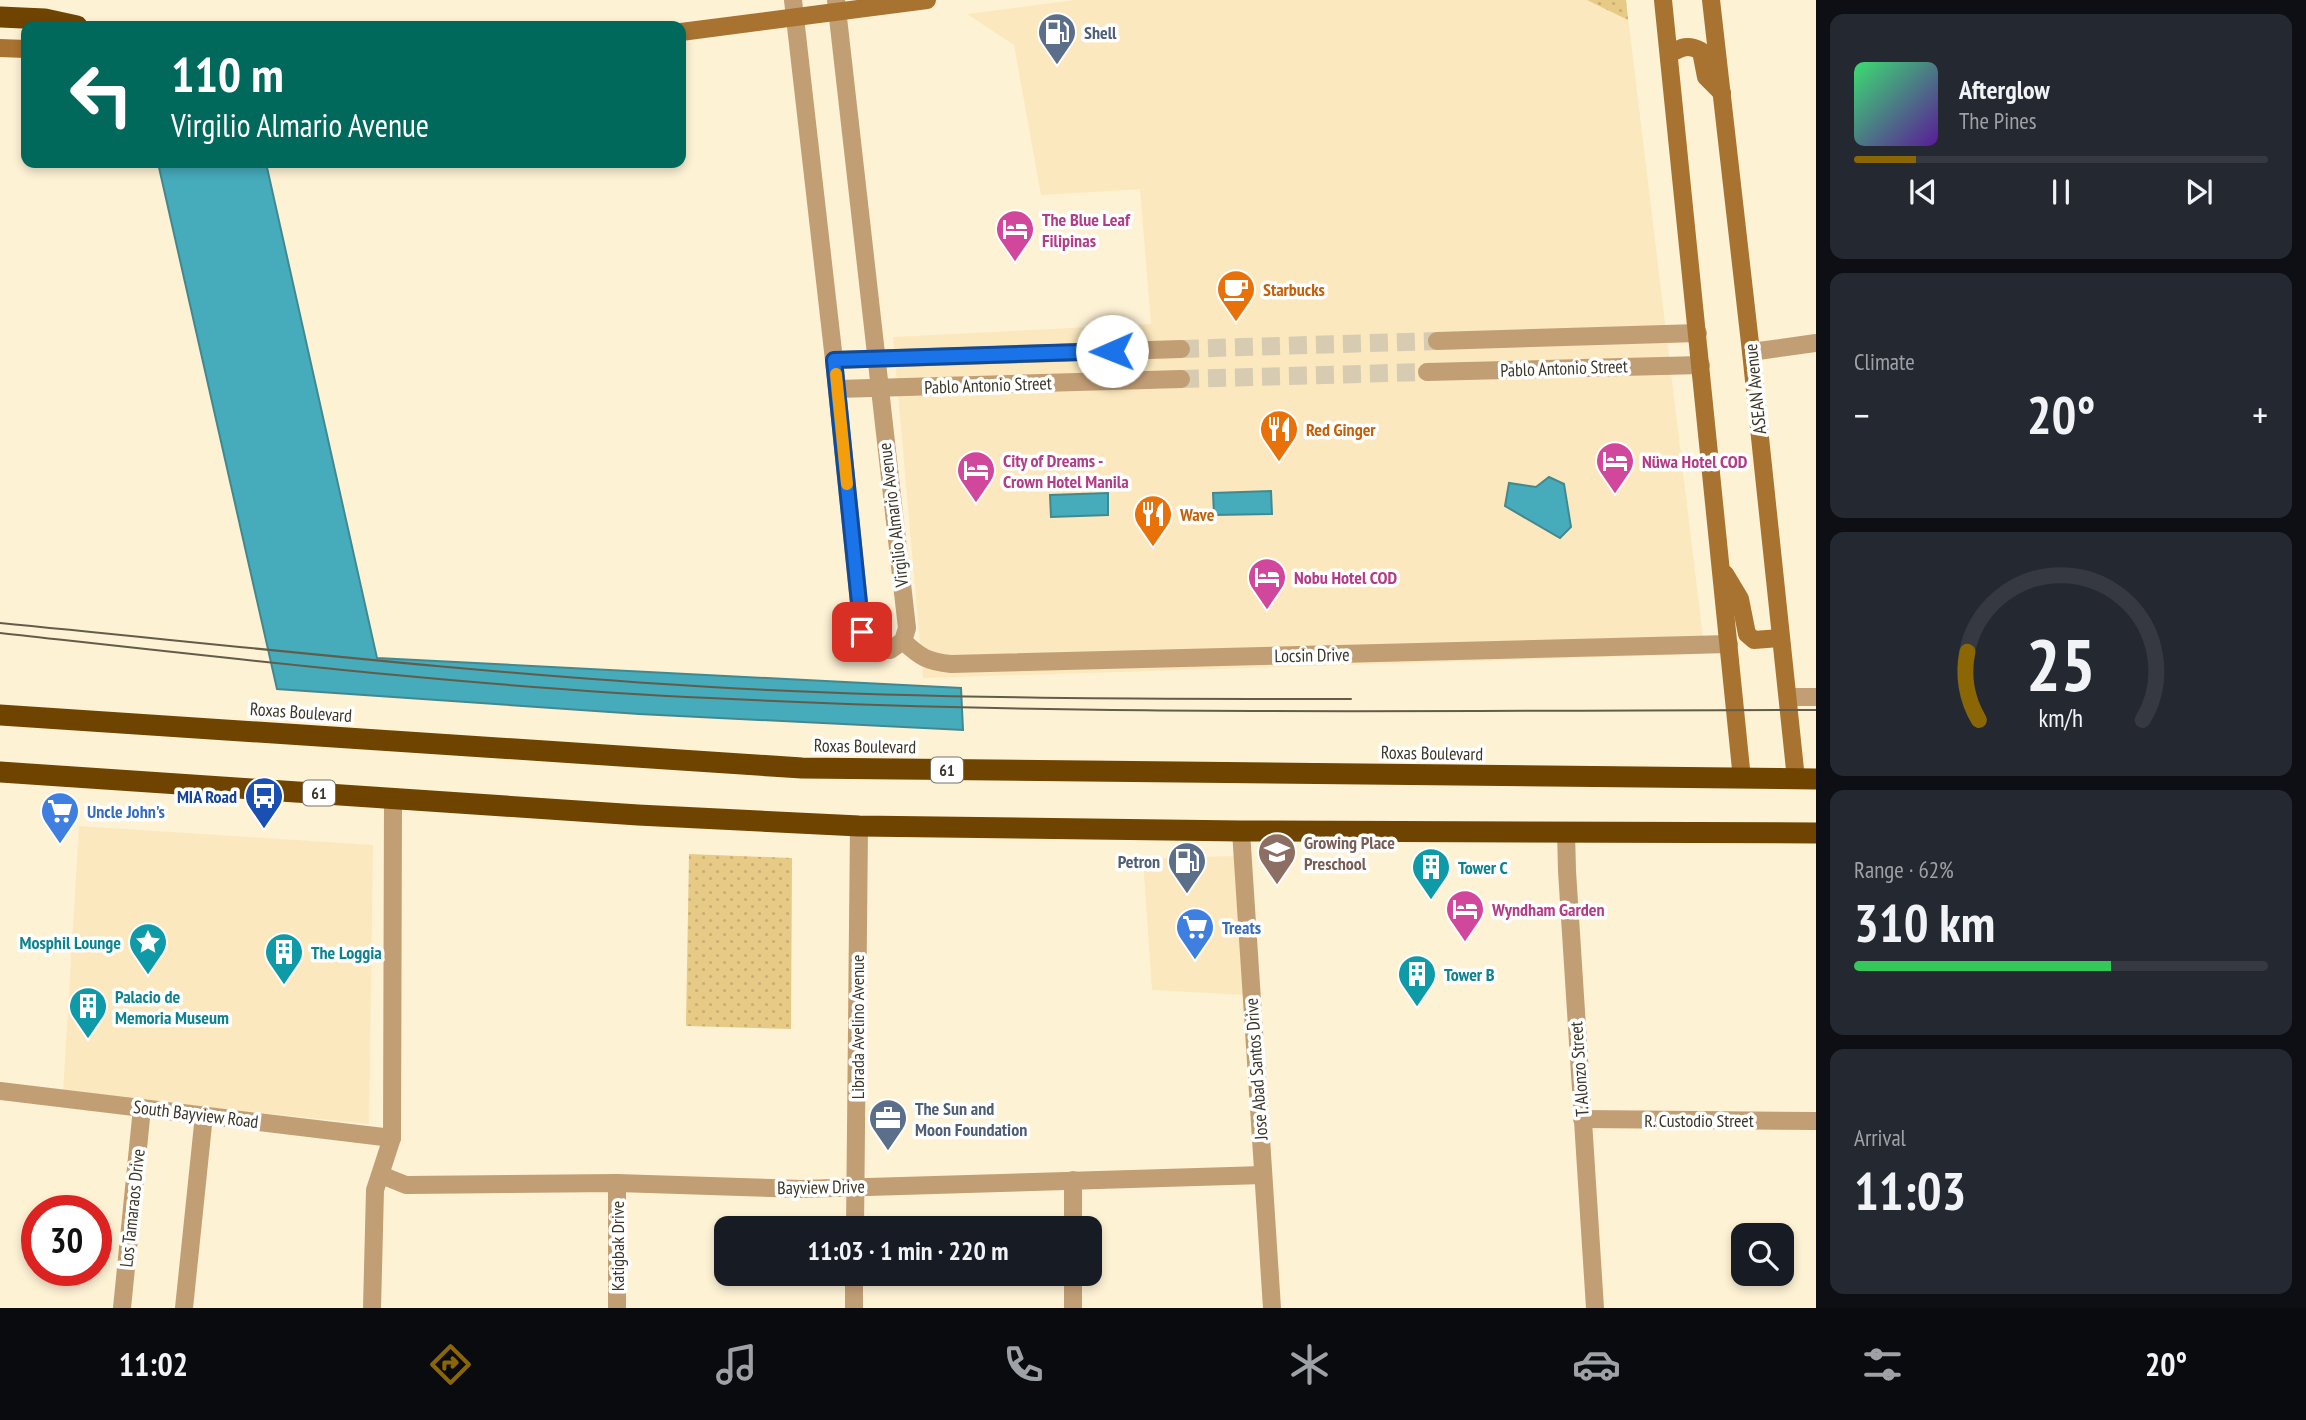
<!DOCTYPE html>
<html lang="en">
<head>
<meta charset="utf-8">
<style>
	:root { --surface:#171b24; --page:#242831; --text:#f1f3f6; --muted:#9ea1a6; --line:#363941; --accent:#8b6605 }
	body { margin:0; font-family:"PT Sans Narrow",sans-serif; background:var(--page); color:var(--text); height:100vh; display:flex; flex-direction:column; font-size:26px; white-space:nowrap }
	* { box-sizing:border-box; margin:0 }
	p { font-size:23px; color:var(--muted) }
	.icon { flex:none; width:38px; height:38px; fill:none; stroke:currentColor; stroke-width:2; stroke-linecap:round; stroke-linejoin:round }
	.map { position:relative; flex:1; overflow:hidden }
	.details { display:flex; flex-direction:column; gap:14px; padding:14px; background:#0d0f14; width:490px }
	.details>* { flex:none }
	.hud { position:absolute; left:21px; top:21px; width:665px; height:147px; border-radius:14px; box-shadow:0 4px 10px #0003; background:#00695c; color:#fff; overflow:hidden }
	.controls { position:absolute; left:1731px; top:1223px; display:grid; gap:14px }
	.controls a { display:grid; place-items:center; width:63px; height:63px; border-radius:14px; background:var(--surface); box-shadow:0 4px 10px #0003; font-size:35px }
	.speed { position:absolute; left:21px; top:1195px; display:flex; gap:14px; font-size:35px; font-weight:700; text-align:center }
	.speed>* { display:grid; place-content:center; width:91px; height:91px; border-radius:50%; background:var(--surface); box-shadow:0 4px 10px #0003; line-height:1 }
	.speed .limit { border:10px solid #d22; background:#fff; color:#111 }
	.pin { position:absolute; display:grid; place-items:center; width:60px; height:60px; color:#fff; margin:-30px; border-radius:14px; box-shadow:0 4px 10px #0006 }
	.me { position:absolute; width:77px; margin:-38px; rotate:269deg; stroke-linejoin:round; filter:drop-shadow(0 0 5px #0008) }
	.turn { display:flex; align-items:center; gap:24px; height:147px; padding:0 35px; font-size:32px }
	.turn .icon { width:91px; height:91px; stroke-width:2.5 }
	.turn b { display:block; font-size:49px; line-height:60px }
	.big { font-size:52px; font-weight:700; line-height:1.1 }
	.details .widget { flex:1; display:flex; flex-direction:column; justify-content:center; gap:10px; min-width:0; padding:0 24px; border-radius:14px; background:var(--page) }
	.details .dial { align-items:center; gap:0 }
	.dial svg { height:182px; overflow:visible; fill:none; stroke:var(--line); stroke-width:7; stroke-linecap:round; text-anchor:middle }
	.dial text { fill:var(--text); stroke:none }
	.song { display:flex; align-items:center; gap:21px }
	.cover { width:84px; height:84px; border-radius:10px; background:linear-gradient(135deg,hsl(140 70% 55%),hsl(270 70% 35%)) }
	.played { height:7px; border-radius:4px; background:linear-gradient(90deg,var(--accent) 15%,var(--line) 15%) }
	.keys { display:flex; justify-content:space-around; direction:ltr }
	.heat { display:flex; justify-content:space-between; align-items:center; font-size:38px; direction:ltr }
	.charge { height:10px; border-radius:5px; background:linear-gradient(90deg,#34c759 62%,var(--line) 0) }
	.trip { position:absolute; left:714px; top:1216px; width:388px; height:70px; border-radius:14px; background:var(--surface); box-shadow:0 4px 10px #0003; font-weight:700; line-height:70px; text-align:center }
	.tabs { display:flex; height:112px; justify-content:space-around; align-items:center; background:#090b0e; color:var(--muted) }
	.tabs .icon { width:49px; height:49px }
	.tabs .current { color:var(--accent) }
	.tabs b { font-size:32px; color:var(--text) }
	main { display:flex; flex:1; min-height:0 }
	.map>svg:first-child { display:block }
	.built { fill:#fbe8be }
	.grass { fill:url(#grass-dots) }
	.water { fill:#46abbb; stroke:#43888f; stroke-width:2 }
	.pier { fill:#fef2d5 }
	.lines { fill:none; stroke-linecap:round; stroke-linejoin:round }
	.street-tunnel { stroke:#d7ccb2; stroke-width:18; stroke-dasharray:18 9; stroke-linecap:butt }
	.street { stroke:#c29e75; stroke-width:18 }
	.secondary { stroke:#a87331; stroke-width:18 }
	.highway { stroke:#6f4400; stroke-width:21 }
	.tram { stroke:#635c4b; stroke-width:2 }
	.route-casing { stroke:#114b97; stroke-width:18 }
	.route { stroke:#1a73e8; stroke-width:12 }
	.slow { stroke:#f59e0b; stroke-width:12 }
	.labels { text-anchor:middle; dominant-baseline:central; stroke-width:7; stroke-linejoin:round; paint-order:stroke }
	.shield { fill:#fff; stroke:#767268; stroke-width:2 }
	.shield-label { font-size:16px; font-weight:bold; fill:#3c3628 }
	.service-label { font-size:18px; font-weight:bold; fill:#4e5e75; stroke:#fff; text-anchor:start }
	.hotel-label { font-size:18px; font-weight:bold; fill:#b23c85; stroke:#fff; text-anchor:start }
	.food-label { font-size:18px; font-weight:bold; fill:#c56008; stroke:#fff; text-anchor:start }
	.street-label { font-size:18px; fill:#3c3628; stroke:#fff }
	.transit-label { font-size:18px; font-weight:bold; fill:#164399; stroke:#fff; text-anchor:end }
	.shop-label { font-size:18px; font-weight:bold; fill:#366cbe; stroke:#fff; text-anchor:start }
	.education-label { font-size:18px; font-weight:bold; fill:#785e54; stroke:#fff; text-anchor:start }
	.culture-label { font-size:18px; font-weight:bold; fill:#0d838f; stroke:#fff; text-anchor:start }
</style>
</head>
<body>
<main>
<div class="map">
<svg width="1816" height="1308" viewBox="0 0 1816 1308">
	<defs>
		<pattern id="grass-dots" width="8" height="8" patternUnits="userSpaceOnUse" patternTransform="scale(1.75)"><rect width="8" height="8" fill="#e8ca87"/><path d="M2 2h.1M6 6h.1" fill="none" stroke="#c8ae75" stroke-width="1.8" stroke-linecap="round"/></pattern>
	</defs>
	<rect width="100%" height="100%" fill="#fef2d5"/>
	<g class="built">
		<polygon points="1075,0 1626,0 1705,654 923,678 893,337 1151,324 1140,190 1144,189 1041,195 1014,45 967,14"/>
		<polygon points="79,826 373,845 369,1124 63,1093"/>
		<polygon points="1235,856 1246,995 1152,990 1143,859"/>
	</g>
	<g class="grass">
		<polygon points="1587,0 1626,0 1628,20"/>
		<polygon points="689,854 792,858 791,1029 686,1026"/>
	</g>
	<g class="water">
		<polygon points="158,163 266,163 377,658 961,688 963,730 639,714 277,689"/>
		<polygon points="1549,477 1564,484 1571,527 1560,538 1505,506 1509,483 1536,487"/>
		<polygon points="1271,491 1272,514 1214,515 1213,493"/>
		<polygon points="1108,493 1108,515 1051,517 1050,495"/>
	</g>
	<polygon class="pier" points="120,0 234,0 240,26 125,26"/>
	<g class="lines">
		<g class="street-tunnel">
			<polyline points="1181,349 1437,341"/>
			<polyline points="1181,379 1427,372"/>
		</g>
		<g class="street">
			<path d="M 793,0 L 834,360 L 862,632 C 868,646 875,651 890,650 L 903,641 L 907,628 L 836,0"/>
			<polyline points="1437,341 1698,333"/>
			<polyline points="1751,352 1816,343"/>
			<polyline points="834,360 1181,349"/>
			<polyline points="1427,372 1701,365"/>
			<polyline points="837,389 1181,379"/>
			<path d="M 903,641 C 920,657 928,662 951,664 L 1729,644"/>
			<polyline points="1788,697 1816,697"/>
			<polyline points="1241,831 1272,1308"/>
			<polyline points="1566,831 1567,871 1595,1308"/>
			<polyline points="0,1091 392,1138"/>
			<polyline points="1582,1119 1816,1121"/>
			<polyline points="381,1175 406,1185 617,1183 801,1189 1263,1175"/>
			<polyline points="1073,1180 1073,1228"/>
			<polyline points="855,1228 859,826"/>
			<polyline points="1073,1274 1073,1308"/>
			<polyline points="122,1308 142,1108"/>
			<polyline points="184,1308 204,1115"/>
			<polyline points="372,1308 375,1190 392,1138 393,799"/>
			<polyline points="617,1308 617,1183"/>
			<polyline points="854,1308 854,1274"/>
		</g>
		<g class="secondary">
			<polyline points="1663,0 1742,779"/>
			<polyline points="1711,0 1751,352 1796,779"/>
			<polyline points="681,32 927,0"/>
			<polyline points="0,48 26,49"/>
			<path d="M 1669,54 C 1682,47 1688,44 1701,51 L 1706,77 L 1722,93"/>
			<polyline points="1725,574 1740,599 1747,634 1754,640 1781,638"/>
		</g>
		<g class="highway">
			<polyline points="0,17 45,19 77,26"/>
			<polyline points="0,715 802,768 1816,779"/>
			<polyline points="0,772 638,815 859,826 1241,831 1816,833"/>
		</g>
		<g class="tram">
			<path d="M 0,623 C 237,646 474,673 711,687 C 924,699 1137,699 1351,699"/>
			<path d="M 0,633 C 236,659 473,687 710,698 C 1078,717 1447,710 1816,710"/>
		</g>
	</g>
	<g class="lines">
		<defs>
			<polyline id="route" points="862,632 834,360 1112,351"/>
		</defs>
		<use href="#route" class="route-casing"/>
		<use href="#route" class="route"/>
		<polyline class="slow" points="836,374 847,484"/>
	</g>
	<defs>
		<symbol id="fuel-pin" viewBox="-11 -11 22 30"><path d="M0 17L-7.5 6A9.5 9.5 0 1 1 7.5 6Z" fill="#5c6f8a" stroke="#fff"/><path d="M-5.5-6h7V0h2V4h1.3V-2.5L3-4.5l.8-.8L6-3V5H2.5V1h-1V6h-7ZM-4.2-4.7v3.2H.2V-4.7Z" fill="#fff"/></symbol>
		<symbol id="hotel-pin" viewBox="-11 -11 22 30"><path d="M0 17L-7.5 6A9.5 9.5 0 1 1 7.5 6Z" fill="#d1479c" stroke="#fff"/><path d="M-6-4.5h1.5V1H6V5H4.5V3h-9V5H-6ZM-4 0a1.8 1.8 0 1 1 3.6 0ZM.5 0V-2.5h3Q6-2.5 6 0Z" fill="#fff"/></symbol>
		<symbol id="cafe-pin" viewBox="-11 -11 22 30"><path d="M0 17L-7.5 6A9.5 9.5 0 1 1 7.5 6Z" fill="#e8710a" stroke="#fff"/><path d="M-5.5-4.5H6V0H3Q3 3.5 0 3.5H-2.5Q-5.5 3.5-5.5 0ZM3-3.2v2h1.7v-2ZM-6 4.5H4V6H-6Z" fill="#fff"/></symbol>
		<symbol id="restaurant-pin" viewBox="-11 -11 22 30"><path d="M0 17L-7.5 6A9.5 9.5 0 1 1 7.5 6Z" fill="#e8710a" stroke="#fff"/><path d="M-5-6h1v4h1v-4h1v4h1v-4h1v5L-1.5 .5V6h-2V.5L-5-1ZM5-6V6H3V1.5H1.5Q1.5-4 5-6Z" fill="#fff"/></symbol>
		<symbol id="bus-pin" viewBox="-11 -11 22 30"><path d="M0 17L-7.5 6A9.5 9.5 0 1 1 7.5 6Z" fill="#1a4fb4" stroke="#fff"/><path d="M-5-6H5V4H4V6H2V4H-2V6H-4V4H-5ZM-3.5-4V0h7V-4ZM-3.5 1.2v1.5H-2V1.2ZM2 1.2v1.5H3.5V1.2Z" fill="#fff"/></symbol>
		<symbol id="supermarket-pin" viewBox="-11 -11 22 30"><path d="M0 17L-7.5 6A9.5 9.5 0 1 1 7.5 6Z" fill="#3f7fe0" stroke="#fff"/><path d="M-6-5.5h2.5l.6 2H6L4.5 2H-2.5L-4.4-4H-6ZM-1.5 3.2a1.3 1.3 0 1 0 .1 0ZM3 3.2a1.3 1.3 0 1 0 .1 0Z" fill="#fff"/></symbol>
		<symbol id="school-pin" viewBox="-11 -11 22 30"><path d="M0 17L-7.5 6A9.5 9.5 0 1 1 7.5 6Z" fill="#8d6e63" stroke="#fff"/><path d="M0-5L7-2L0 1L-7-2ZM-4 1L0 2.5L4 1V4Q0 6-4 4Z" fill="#fff"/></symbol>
		<symbol id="building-pin" viewBox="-11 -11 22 30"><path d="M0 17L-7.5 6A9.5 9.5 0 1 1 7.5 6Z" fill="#0f9aa8" stroke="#fff"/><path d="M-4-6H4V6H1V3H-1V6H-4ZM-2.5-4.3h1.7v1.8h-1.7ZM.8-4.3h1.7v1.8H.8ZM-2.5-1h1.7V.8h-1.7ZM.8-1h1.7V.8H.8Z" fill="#fff"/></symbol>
		<symbol id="sight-pin" viewBox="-11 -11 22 30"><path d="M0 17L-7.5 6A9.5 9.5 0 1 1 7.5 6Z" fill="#0f9aa8" stroke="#fff"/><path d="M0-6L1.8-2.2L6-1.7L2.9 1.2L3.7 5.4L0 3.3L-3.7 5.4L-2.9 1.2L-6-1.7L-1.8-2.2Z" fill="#fff"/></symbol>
		<symbol id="office-pin" viewBox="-11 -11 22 30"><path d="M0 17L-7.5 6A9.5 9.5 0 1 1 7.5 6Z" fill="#5c6f8a" stroke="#fff"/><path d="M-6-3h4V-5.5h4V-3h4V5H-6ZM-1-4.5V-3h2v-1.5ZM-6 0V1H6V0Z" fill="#fff"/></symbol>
	</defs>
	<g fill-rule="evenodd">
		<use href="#fuel-pin" x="1035" y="10" width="44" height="60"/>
		<use href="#hotel-pin" x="993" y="207" width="44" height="60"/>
		<use href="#cafe-pin" x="1214" y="267" width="44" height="60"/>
		<use href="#restaurant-pin" x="1257" y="407" width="44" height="60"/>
		<use href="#hotel-pin" x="1593" y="439" width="44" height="60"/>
		<use href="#hotel-pin" x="954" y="448" width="44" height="60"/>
		<use href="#restaurant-pin" x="1131" y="492" width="44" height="60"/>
		<use href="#hotel-pin" x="1245" y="555" width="44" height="60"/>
		<use href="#bus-pin" x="242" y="774" width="44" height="60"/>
		<use href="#supermarket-pin" x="38" y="789" width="44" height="60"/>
		<use href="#school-pin" x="1255" y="830" width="44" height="60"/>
		<use href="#fuel-pin" x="1165" y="839" width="44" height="60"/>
		<use href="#building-pin" x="1409" y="845" width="44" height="60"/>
		<use href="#hotel-pin" x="1443" y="887" width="44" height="60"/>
		<use href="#supermarket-pin" x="1173" y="905" width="44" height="60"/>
		<use href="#sight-pin" x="126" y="920" width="44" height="60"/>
		<use href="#building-pin" x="262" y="930" width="44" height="60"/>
		<use href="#building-pin" x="1395" y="952" width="44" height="60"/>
		<use href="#building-pin" x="66" y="984" width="44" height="60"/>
		<use href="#office-pin" x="866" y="1096" width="44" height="60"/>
	</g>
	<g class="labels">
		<g class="shield">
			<rect x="931" y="757.5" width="32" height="25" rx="5"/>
			<rect x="303" y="780.5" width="32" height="25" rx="5"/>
		</g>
		<g class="shield-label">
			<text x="947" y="770">61</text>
			<text x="319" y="793">61</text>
		</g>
		<g class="service-label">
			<text x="1084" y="32">Shell</text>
			<text x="1160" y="861" text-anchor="end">Petron</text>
			<text x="915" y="1108">The Sun and<tspan x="915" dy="21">Moon Foundation</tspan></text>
		</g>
		<g class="hotel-label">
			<text x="1042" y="219">The Blue Leaf<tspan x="1042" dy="21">Filipinas</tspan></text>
			<text x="1003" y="460">City of Dreams -<tspan x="1003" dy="21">Crown Hotel Manila</tspan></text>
			<text x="1642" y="461">Nüwa Hotel COD</text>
			<text x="1294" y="577">Nobu Hotel COD</text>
			<text x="1492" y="909">Wyndham Garden</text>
		</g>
		<g class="food-label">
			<text x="1263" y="289">Starbucks</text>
			<text x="1306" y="429">Red Ginger</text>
			<text x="1180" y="514">Wave</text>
		</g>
		<g class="street-label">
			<text transform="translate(1564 368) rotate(-2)">Pablo Antonio Street</text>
			<text transform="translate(988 385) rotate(-2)">Pablo Antonio Street</text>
			<text transform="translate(1755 389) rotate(-96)">ASEAN Avenue</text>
			<text transform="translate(893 515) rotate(-97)">Virgilio Almario Avenue</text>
			<text transform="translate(1312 655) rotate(-1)">Locsin Drive</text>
			<text transform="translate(301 712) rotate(4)">Roxas Boulevard</text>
			<text transform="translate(865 746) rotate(1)">Roxas Boulevard</text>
			<text transform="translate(1432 753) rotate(1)">Roxas Boulevard</text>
			<text transform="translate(857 1027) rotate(-90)">Librada Avelino Avenue</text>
			<text transform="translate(1256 1069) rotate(-94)">Jose Abad Santos Drive</text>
			<text transform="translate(1579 1069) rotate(-94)">T. Alonzo Street</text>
			<text transform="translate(196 1114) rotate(7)">South Bayview Road</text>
			<text x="1699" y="1120">R. Custodio Street</text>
			<text transform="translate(821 1187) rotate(-1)">Bayview Drive</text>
			<text transform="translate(132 1208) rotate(-84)">Los Tamaraos Drive</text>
			<text transform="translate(617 1246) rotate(-90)">Katigbak Drive</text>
		</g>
		<g class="transit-label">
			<text x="237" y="796">MIA Road</text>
		</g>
		<g class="shop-label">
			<text x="87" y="811">Uncle John's</text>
			<text x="1222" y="927">Treats</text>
		</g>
		<g class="education-label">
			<text x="1304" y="842">Growing Place<tspan x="1304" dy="21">Preschool</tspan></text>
		</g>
		<g class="culture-label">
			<text x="1458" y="867">Tower C</text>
			<text x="121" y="942" text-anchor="end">Mosphil Lounge</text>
			<text x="311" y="952">The Loggia</text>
			<text x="1444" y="974">Tower B</text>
			<text x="115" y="996">Palacio de<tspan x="115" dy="21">Memoria Museum</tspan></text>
		</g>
	</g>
</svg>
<div class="controls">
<a><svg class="icon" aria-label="search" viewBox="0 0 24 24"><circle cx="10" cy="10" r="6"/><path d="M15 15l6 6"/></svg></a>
</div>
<div class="speed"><div class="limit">30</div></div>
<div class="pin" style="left:862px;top:632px;background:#d93025"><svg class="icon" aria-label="arrive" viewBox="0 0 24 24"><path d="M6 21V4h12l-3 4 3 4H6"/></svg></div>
<svg class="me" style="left:1112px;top:351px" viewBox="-20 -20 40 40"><circle r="19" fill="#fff"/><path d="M0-13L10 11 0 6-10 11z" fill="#1a73e8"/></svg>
<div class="trip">11:03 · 1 min · 220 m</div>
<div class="hud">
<div class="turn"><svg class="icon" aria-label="left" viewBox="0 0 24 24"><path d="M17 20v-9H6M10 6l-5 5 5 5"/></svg><div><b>110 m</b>Virgilio Almario Avenue</div></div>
</div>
</div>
<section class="details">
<div class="widget">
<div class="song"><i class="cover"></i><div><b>Afterglow</b><p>The Pines</p></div></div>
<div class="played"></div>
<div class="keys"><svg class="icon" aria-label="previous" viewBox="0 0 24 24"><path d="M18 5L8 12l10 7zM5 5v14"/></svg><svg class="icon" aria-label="pause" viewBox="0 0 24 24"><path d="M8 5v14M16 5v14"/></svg><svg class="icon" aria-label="next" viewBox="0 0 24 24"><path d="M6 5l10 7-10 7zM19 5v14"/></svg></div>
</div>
<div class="widget"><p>Climate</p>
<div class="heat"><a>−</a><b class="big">20°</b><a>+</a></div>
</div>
<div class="widget dial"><svg viewBox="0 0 100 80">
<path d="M14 69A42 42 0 1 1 86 69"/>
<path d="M14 69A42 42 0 0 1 9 39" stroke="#8b6605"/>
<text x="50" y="56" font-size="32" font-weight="700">25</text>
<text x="50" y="72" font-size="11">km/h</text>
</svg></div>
<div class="widget"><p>Range · 62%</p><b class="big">310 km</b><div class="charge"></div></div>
<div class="widget"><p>Arrival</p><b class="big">11:03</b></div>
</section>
</main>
<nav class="tabs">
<b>11:02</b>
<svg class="icon current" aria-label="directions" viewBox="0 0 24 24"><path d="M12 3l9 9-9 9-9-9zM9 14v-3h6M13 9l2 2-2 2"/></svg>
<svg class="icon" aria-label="music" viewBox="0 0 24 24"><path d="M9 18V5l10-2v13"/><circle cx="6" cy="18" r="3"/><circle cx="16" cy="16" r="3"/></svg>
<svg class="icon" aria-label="phone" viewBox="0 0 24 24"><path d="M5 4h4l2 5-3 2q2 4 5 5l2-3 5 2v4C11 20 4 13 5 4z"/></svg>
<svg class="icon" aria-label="climate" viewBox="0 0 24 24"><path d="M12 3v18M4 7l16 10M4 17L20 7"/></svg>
<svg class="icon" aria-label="car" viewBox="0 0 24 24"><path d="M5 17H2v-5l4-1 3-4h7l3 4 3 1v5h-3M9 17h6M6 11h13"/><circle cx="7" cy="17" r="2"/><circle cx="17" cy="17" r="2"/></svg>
<svg class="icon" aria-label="filters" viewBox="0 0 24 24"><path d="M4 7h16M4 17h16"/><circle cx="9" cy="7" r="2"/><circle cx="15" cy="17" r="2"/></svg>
<b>20°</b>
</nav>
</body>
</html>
